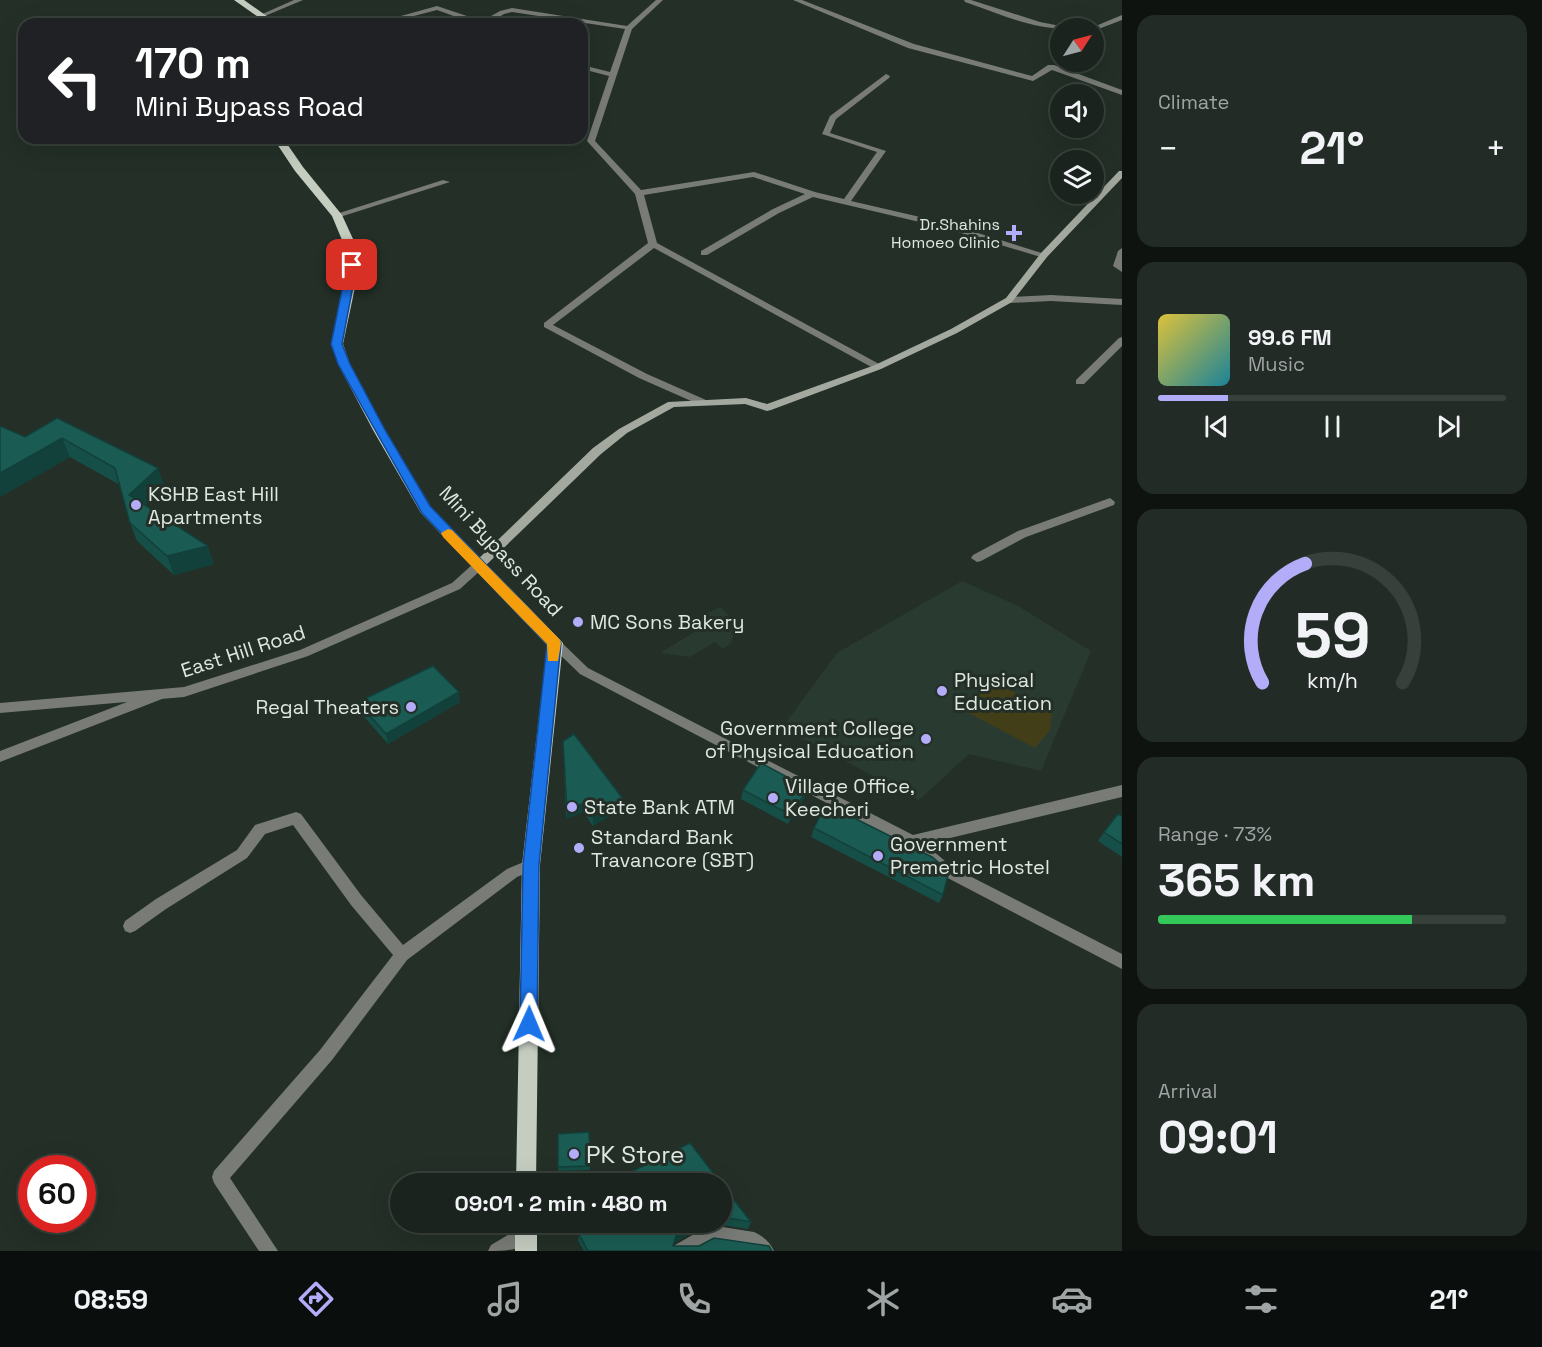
<!DOCTYPE html>
<html lang="en">
<head>
<meta charset="utf-8">
<style>
	:root { --surface:#1a231d; --page:#232b26; --text:#f1f3f6; --muted:#9fa4a4; --line:#38403b; --accent:#b3adf9 }
	body { margin:0; font-family:"Space Grotesk",sans-serif; background:var(--page); color:var(--text); height:100vh; display:flex; flex-direction:column; font-size:22px; white-space:nowrap }
	* { box-sizing:border-box; margin:0 }
	p { font-size:20px; color:var(--muted) }
	.icon { flex:none; width:33px; height:33px; fill:none; stroke:currentColor; stroke-width:2; stroke-linecap:round; stroke-linejoin:round }
	.map { position:relative; flex:1; overflow:hidden }
	.panel { display:flex; flex-direction:column; gap:15px; padding:15px; background:#0e1310; width:420px }
	.panel>* { flex:none }
	.banner { position:absolute; left:18px; top:18px; width:570px; height:126px; border-radius:18px; box-shadow:0 6px 24px #0002,0 0 0 2px var(--line); background:#202124; color:#fff; overflow:hidden }
	.needle { width:39px; rotate:54deg }
	.buttons { position:absolute; left:1050px; top:18px; display:grid; gap:12px }
	.buttons a { display:grid; place-items:center; width:54px; height:54px; border-radius:50%; background:var(--surface); box-shadow:0 6px 24px #0002,0 0 0 2px var(--line); font-size:30px }
	.speed { position:absolute; left:18px; top:1155px; display:flex; gap:12px; font-size:30px; font-weight:700; text-align:center }
	.speed>* { display:grid; place-content:center; width:78px; height:78px; border-radius:50%; background:var(--surface); box-shadow:0 6px 24px #0002,0 0 0 2px var(--line); line-height:1 }
	.speed .limit { border:9px solid #d22; background:#fff; color:#111 }
	.pin { position:absolute; display:grid; place-items:center; width:51px; height:51px; color:#fff; margin:-26px; border-radius:12px; box-shadow:0 3px 9px #0006 }
	.me { position:absolute; width:66px; margin:-33px; rotate:1deg; stroke-linejoin:round; filter:drop-shadow(0 0 4px #0008) }
	.turn { display:flex; align-items:center; gap:21px; height:126px; padding:0 18px; font-size:27px }
	.turn .icon { width:78px; height:78px; stroke-width:2.5 }
	.turn b { display:block; font-size:42px; line-height:51px }
	.big { font-size:45px; font-weight:600; line-height:1.1 }
	.panel .widget { flex:1; display:flex; flex-direction:column; justify-content:center; gap:9px; min-width:0; padding:0 21px; border-radius:18px; background:var(--page) }
	.panel .dial { align-items:center; gap:0 }
	.dial svg { height:156px; overflow:visible; fill:none; stroke:var(--line); stroke-width:7; stroke-linecap:round; text-anchor:middle }
	.dial text { fill:var(--text); stroke:none }
	.song { display:flex; align-items:center; gap:18px }
	.cover { width:72px; height:72px; border-radius:9px; background:linear-gradient(135deg,hsl(50 70% 55%),hsl(190 70% 35%)) }
	.played { height:6px; border-radius:3px; background:linear-gradient(90deg,var(--accent) 20%,var(--line) 20%) }
	.keys { display:flex; justify-content:space-around; direction:ltr }
	.heat { display:flex; justify-content:space-between; align-items:center; font-size:33px; direction:ltr }
	.charge { height:9px; border-radius:4px; background:linear-gradient(90deg,#34c759 73%,var(--line) 0) }
	.trip { position:absolute; left:390px; top:1173px; width:342px; height:60px; border-radius:30px; background:var(--surface); box-shadow:0 6px 24px #0002,0 0 0 2px var(--line); font-weight:600; line-height:60px; text-align:center }
	.tab-bar { display:flex; height:96px; justify-content:space-around; align-items:center; background:#0a0e0c; color:var(--muted) }
	.tab-bar .icon { width:42px; height:42px }
	.tab-bar .active { color:var(--accent) }
	.tab-bar b { font-size:27px; color:var(--text) }
	main { display:flex; flex:1; min-height:0 }
	.map>svg:first-child { display:block }
	.built { fill:#293b30 }
	.green { fill:#423e17 }
	.lines { fill:none; stroke-linecap:round; stroke-linejoin:round }
	.minor { fill:#787b76; fill-rule:evenodd }
	.tertiary { fill:#787b76; fill-rule:evenodd }
	.secondary { fill:#a4a99f; fill-rule:evenodd }
	.primary { fill:#c5ccc0; fill-rule:evenodd }
	.wall { fill:#164f47 }
	.shaded-wall { fill:#12403a }
	.building { fill:#1a5c53; stroke:#12403a; stroke-width:1.5 }
	.route { fill:#1a73e8; stroke:#114b97; stroke-width:1.5 }
	.slow { fill:#f59e0b }
	.poi-dot { fill:#b3adf9; stroke:#232f27; stroke-width:2 }
	.labels { text-anchor:middle; dominant-baseline:central; stroke-width:6; stroke-linejoin:round; paint-order:stroke }
	.far-poi-label { font-size:16px; fill:#e0e7e2; stroke:#232f27; text-anchor:end }
	.poi-label { font-size:20px; fill:#e0e7e2; stroke:#232f27; text-anchor:start }
	.street-label { font-size:20px; fill:#e0e7e2; stroke:#232f27 }
	.near-poi-label { font-size:24px; fill:#e0e7e2; stroke:#232f27; text-anchor:start }
</style>
</head>
<body>
<main>
<div class="map">
<svg width="1122" height="1251" viewBox="0 0 1122 1251">
	<rect width="100%" height="100%" fill="#232f27"/>
	<g class="built">
		<polygon points="962,581 1018,606 1091,651 1041,771 969,754 919,800 782,728 837,653"/>
		<polygon points="720,607 737,623 731,643 723,649 715,642 690,657 660,653 701,628 693,621"/>
	</g>
	<polygon class="green" points="982,676 1052,711 1050,730 1035,748 963,710 978,696"/>
	<g class="lines">
		<g class="minor">
			<polygon points="294,0 303,0 265,16 260,15"/>
			<polygon points="656,0 663,0 632,29 595,141 641,190 754,172 815,192 844,199 877,152 822,134 830,116 886,74 890,76 889,78 836,119 830,133 886,151 851,201 946,223 1048,255 1044,258 941,227 813,197 779,213 707,255 701,255 701,251 773,209 805,194 753,177 644,195 657,243 881,365 881,369 875,369 654,248 553,325 647,374 706,400 706,404 698,404 639,378 544,327 544,323 648,243 635,194 587,141 609,76 582,69 582,65 610,72 625,29 512,12 504,14 488,24 476,24 437,10 383,24 372,24 437,6 482,21 500,11 512,8 627,26"/>
			<polygon points="793,0 802,0 914,44 1032,76 1048,65 1054,65 1122,90 1122,95 1052,70 1033,81 908,48"/>
			<path d="M 964,0 L 971,0 L 1040,22 L 1071,28 C 1037,32 998,13 965,2 Z"/>
			<polygon points="1122,15 1122,20 1096,30 1091,28"/>
			<polygon points="443,180 450,182 340,217 333,215"/>
			<polygon points="1122,248 1122,272 1113,266 1118,251"/>
			<polygon points="1051,295 1122,299 1122,305 1051,301 1009,303 1004,300 1009,297"/>
			<polygon points="1122,337 1122,346 1084,384 1076,384 1076,380 1119,338"/>
			<polygon points="1110,498 1115,502 1114,505 1026,537 981,561 977,562 971,558 973,555 1018,531"/>
			<polygon points="555,638 559,640 588,668 913,835 1122,785 1122,797 925,844 952,867 1122,954 1122,969 942,875 907,845 580,674 551,646 549,643 551,640"/>
			<polygon points="158,690 162,691 164,695 162,699 0,762 0,751"/>
			<polygon points="296,812 301,814 361,895 403,945 507,869 531,859 536,861 538,865 536,869 517,877 407,960 332,1060 230,1178 278,1251 259,1251 214,1183 212,1177 214,1171 320,1050 393,955 351,905 293,825 265,834 247,858 166,909 135,931 130,933 125,931 123,926 125,921 156,899 237,850 255,825"/>
			<path d="M 525,1225 L 531,1228 L 534,1234 C 526,1251 505,1251 488,1251 L 491,1245 Z"/>
			<path d="M 710,1225 L 754,1232 C 763,1236 770,1242 774,1251 L 752,1251 L 750,1249 L 711,1243 L 697,1251 L 672,1251 L 675,1245 Z"/>
		</g>
		<polygon class="tertiary" points="478,562 484,566 482,569 460,589 308,656 184,697 0,713 0,703 184,687 300,650 452,583 474,563"/>
		<polygon class="secondary" points="1119,171 1122,171 1122,178 1047,257 1012,302 957,333 881,369 771,410 767,411 745,404 674,407 627,433 601,454 482,569 474,569 472,566 474,563 593,448 619,429 668,402 746,398 767,404 875,365 951,329 1006,298 1041,253"/>
		<g class="primary">
			<polygon points="234,0 244,0 278,24 268,24"/>
			<polygon points="273,138 283,138 303,167 342,215 359,252 357,278 343,344 350,364 385,430 431,507 563,643 540,865 536,1184 516,1184 522,865 547,645 421,513 373,430 338,364 331,344 345,278 347,252 332,216 295,171"/>
			<rect x="515" y="1222" width="22" height="29"/>
		</g>
	</g>
	<g class="wall">
		<polygon points="57,418 165,487 145,505 214,564 174,575 137,541 130,523 120,485 70,457 0,497 0,426 25,437"/>
		<polygon points="358,702 460,702 388,744 360,712"/>
		<polygon points="563,741 622,808 593,826 583,812 566,819"/>
		<polygon points="743,790 805,797 788,824 741,799"/>
		<polygon points="1122,816 1122,857 1098,841 1104,832"/>
		<polygon points="814,828 943,895 939,903 811,837"/>
		<polygon points="558,1134 590,1166 590,1170 558,1171"/>
		<polygon points="690,1143 751,1222 748,1229 709,1223 674,1243 673,1246 699,1246 714,1238 769,1246 772,1251 584,1251 578,1241 579,1234 595,1222 722,1222 722,1184 635,1184 632,1179 633,1171"/>
	</g>
	<g class="shaded-wall">
		<polygon points="62,438 70,457 0,497 0,473"/>
		<polygon points="158,468 165,487 136,513 129,495"/>
		<polygon points="208,546 214,564 174,575 167,556"/>
		<polygon points="459,692 460,702 388,744 386,734"/>
		<polygon points="808,788 805,797 788,824 791,815"/>
		<polygon points="623,799 622,808 593,826 593,817"/>
		<polygon points="584,803 583,812 566,819 567,810"/>
		<polygon points="700,1222 709,1222 674,1243 676,1236"/>
	</g>
	<g class="building">
		<polygon points="57,418 158,468 129,495 208,546 167,556 130,523 115,468 62,438 0,473 0,426 25,437"/>
		<polygon points="433,666 459,692 386,734 358,702"/>
		<polygon points="574,734 623,799 593,817 584,803 567,810 563,741"/>
		<polygon points="761,763 808,788 791,815 743,790"/>
		<polygon points="826,804 932,857 949,871 943,895 814,828"/>
		<polygon points="1118,814 1122,816 1122,844 1104,832"/>
		<polygon points="589,1132 590,1166 558,1167 558,1134"/>
		<polygon points="690,1143 751,1222 722,1217 722,1184 641,1184 633,1171"/>
		<polygon points="595,1222 700,1222 676,1236 673,1246 699,1246 714,1238 769,1246 772,1251 588,1251 579,1234"/>
	</g>
	<polygon class="route" points="352,262 357,265 342,344 350,364 385,430 430,506 561,643 539,865 537,1024 535,1030 529,1033 522,1030 520,1024 523,865 547,644 422,513 338,364 331,344 347,265"/>
	<polygon class="slow" points="448,529 452,530 559,639 561,643 558,661 548,661 547,644 443,537 441,533"/>
	<g class="poi-dot">
		<path d="M1011 224h6v6h6v6h-6v6h-6v-6h-6v-6h6z"/>
		<circle cx="136" cy="505" r="6"/>
		<circle cx="578" cy="622" r="6"/>
		<circle cx="942" cy="691" r="6"/>
		<circle cx="411" cy="707" r="6"/>
		<circle cx="926" cy="739" r="6"/>
		<circle cx="773" cy="798" r="6"/>
		<circle cx="572" cy="807" r="6"/>
		<circle cx="579" cy="848" r="6"/>
		<circle cx="878" cy="856" r="6"/>
		<circle cx="574" cy="1154" r="6"/>
	</g>
	<g class="labels">
		<g class="far-poi-label">
			<text x="1000" y="224">Dr.Shahins<tspan x="1000" dy="18">Homoeo Clinic</tspan></text>
		</g>
		<g class="poi-label">
			<text x="148" y="494">KSHB East Hill<tspan x="148" dy="23">Apartments</tspan></text>
			<text x="590" y="622">MC Sons Bakery</text>
			<text x="954" y="680">Physical<tspan x="954" dy="23">Education</tspan></text>
			<text x="399" y="707" text-anchor="end">Regal Theaters</text>
			<text x="914" y="728" text-anchor="end">Government College<tspan x="914" dy="23">of Physical Education</tspan></text>
			<text x="785" y="786">Village Office,<tspan x="785" dy="23">Keecheri</tspan></text>
			<text x="584" y="807">State Bank ATM</text>
			<text x="591" y="837">Standard Bank<tspan x="591" dy="23">Travancore (SBT)</tspan></text>
			<text x="890" y="844">Government<tspan x="890" dy="23">Premetric Hostel</tspan></text>
		</g>
		<g class="street-label">
			<text transform="translate(501 551) rotate(47)">Mini Bypass Road</text>
			<text transform="translate(243 651) rotate(-18)">East Hill Road</text>
		</g>
		<g class="near-poi-label">
			<text x="586" y="1154">PK Store</text>
		</g>
	</g>
</svg>
<div class="buttons">
<a><svg class="needle" viewBox="-14 -14 28 28"><path d="M0-13l5 13h-10z" fill="#e53935"/><path d="M0 13l5-13h-10z" fill="#9fa4a4"/></svg></a>
<a><svg class="icon" aria-label="sound" viewBox="0 0 24 24"><path d="M4 9h4l5-4v14l-5-4H4zM17 9q2 3 0 6"/></svg></a>
<a><svg class="icon" aria-label="layers" viewBox="0 0 24 24"><path d="M12 4l9 5-9 5-9-5zM3 14l9 5 9-5"/></svg></a>
</div>
<div class="speed"><div class="limit">60</div></div>
<div class="pin" style="left:352px;top:265px;background:#d93025"><svg class="icon" aria-label="arrive" viewBox="0 0 24 24"><path d="M6 21V4h12l-3 4 3 4H6"/></svg></div>
<svg class="me" style="left:529px;top:1024px" viewBox="-20 -20 40 40"><path d="M0-17L14 15 0 8-14 15z" fill="#1a73e8" stroke="#fff" stroke-width="4"/></svg>
<div class="trip">09:01 · 2 min · 480 m</div>
<div class="banner">
<div class="turn"><svg class="icon" aria-label="left" viewBox="0 0 24 24"><path d="M17 20v-9H6M10 6l-5 5 5 5"/></svg><div><b>170 m</b>Mini Bypass Road</div></div>
</div>
</div>
<section class="panel">
<div class="widget"><p>Climate</p>
<div class="heat"><a>−</a><b class="big">21°</b><a>+</a></div>
</div>
<div class="widget">
<div class="song"><i class="cover"></i><div><b>99.6 FM</b><p>Music</p></div></div>
<div class="played"></div>
<div class="keys"><svg class="icon" aria-label="previous" viewBox="0 0 24 24"><path d="M18 5L8 12l10 7zM5 5v14"/></svg><svg class="icon" aria-label="pause" viewBox="0 0 24 24"><path d="M8 5v14M16 5v14"/></svg><svg class="icon" aria-label="next" viewBox="0 0 24 24"><path d="M6 5l10 7-10 7zM19 5v14"/></svg></div>
</div>
<div class="widget dial"><svg viewBox="0 0 100 80">
<path d="M14 69A42 42 0 1 1 86 69"/>
<path d="M14 69A42 42 0 0 1 36 8" stroke="#b3adf9"/>
<text x="50" y="56" font-size="32" font-weight="700">59</text>
<text x="50" y="72" font-size="11">km/h</text>
</svg></div>
<div class="widget"><p>Range · 73%</p><b class="big">365 km</b><div class="charge"></div></div>
<div class="widget"><p>Arrival</p><b class="big">09:01</b></div>
</section>
</main>
<nav class="tab-bar">
<b>08:59</b>
<svg class="icon active" aria-label="directions" viewBox="0 0 24 24"><path d="M12 3l9 9-9 9-9-9zM9 14v-3h6M13 9l2 2-2 2"/></svg>
<svg class="icon" aria-label="music" viewBox="0 0 24 24"><path d="M9 18V5l10-2v13"/><circle cx="6" cy="18" r="3"/><circle cx="16" cy="16" r="3"/></svg>
<svg class="icon" aria-label="phone" viewBox="0 0 24 24"><path d="M5 4h4l2 5-3 2q2 4 5 5l2-3 5 2v4C11 20 4 13 5 4z"/></svg>
<svg class="icon" aria-label="climate" viewBox="0 0 24 24"><path d="M12 3v18M4 7l16 10M4 17L20 7"/></svg>
<svg class="icon" aria-label="car" viewBox="0 0 24 24"><path d="M5 17H2v-5l4-1 3-4h7l3 4 3 1v5h-3M9 17h6M6 11h13"/><circle cx="7" cy="17" r="2"/><circle cx="17" cy="17" r="2"/></svg>
<svg class="icon" aria-label="filters" viewBox="0 0 24 24"><path d="M4 7h16M4 17h16"/><circle cx="9" cy="7" r="2"/><circle cx="15" cy="17" r="2"/></svg>
<b>21°</b>
</nav>
</body>
</html>
